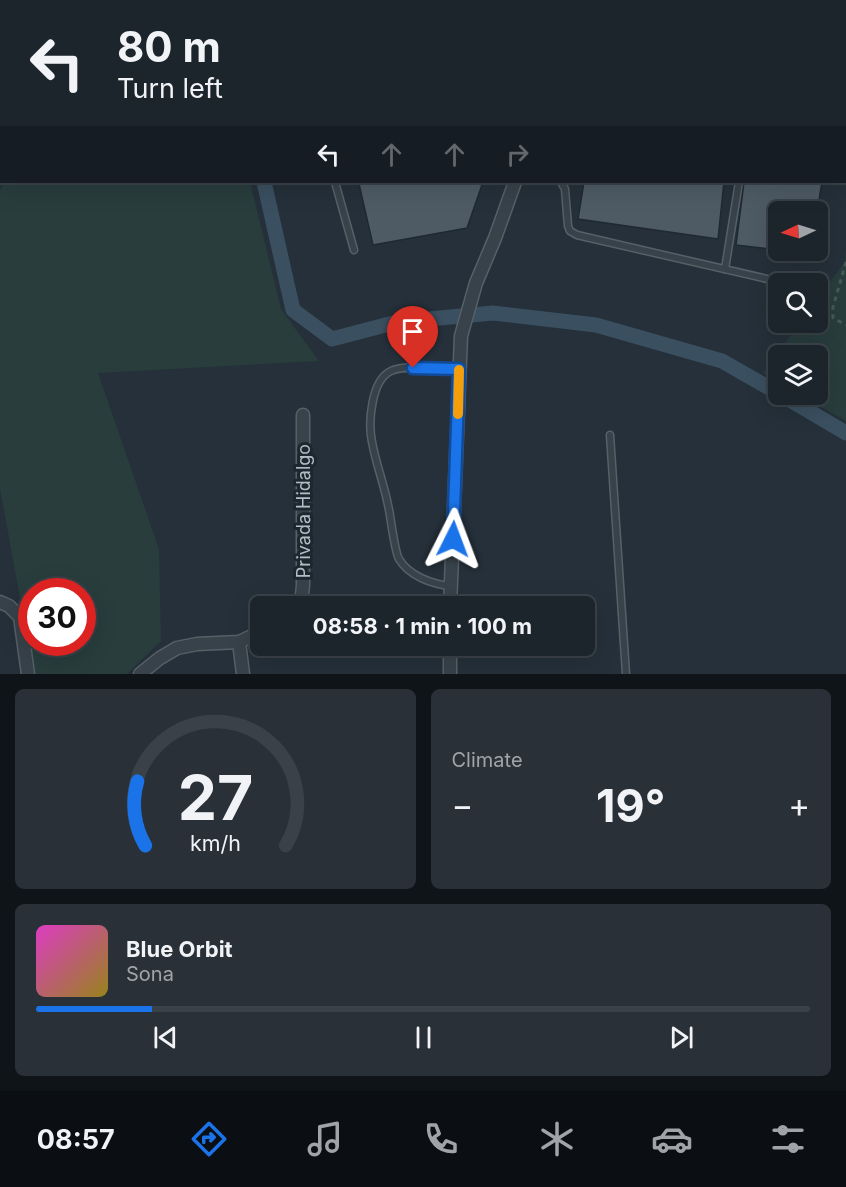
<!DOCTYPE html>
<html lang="en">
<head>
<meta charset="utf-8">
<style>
	:root { --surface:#1c242c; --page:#293038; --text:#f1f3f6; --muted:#a0a4a9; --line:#3a4148; --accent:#1a73e8 }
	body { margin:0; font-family:Inter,sans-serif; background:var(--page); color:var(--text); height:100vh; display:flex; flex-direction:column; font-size:22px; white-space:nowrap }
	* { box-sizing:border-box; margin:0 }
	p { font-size:20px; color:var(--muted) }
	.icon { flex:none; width:33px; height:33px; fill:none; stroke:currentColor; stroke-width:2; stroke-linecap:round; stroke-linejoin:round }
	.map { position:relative; height:674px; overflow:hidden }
	.panel { display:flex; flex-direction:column; gap:15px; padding:15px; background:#0f1418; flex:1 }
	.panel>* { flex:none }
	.hud { position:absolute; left:0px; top:0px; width:846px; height:183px; box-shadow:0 6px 24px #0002,0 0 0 2px var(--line); background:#1c242c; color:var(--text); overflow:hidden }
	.needle { width:39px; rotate:266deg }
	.tools { position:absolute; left:768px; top:201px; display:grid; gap:12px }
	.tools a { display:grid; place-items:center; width:60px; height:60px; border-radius:9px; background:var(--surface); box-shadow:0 6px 24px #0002,0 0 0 2px var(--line); font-size:30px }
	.speed { position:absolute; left:18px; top:578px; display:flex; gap:12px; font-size:30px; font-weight:700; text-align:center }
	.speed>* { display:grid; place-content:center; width:78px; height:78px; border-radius:50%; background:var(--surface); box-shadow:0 6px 24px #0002,0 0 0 2px var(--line); line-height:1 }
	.speed .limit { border:9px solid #d22; background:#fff; color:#111 }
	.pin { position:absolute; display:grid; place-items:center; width:51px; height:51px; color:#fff; margin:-62px -26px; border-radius:50% 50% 50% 0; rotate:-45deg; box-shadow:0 0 6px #0007 }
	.pin .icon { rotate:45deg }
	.me { position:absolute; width:66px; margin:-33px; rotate:3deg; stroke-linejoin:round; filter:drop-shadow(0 0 4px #0008) }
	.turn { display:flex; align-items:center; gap:21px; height:126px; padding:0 18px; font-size:27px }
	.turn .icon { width:78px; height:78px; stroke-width:2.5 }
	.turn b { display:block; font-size:42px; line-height:51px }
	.lanes { display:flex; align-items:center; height:57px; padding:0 18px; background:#0003; justify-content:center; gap:30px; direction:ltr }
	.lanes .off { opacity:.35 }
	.big { font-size:45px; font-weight:700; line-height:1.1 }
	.panel .widget { flex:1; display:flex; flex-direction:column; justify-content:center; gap:9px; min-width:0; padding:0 21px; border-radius:9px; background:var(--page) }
	.panel .dial { align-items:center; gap:0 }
	.dial svg { height:156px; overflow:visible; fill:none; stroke:var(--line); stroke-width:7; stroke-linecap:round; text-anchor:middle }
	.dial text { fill:var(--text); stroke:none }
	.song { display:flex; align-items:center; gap:18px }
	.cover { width:72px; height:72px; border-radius:9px; background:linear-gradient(135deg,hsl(310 70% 55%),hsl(50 70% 35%)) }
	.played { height:6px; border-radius:3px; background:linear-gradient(90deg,var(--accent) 15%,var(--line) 15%) }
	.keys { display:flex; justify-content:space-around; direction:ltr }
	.heat { display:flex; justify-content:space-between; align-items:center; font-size:33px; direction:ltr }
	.panel .tiles { flex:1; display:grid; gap:15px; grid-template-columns:1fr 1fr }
	.widget:last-child { grid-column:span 2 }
	.trip { position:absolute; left:250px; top:596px; width:345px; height:60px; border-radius:9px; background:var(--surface); box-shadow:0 6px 24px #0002,0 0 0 2px var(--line); font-weight:700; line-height:60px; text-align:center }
	.tab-bar { display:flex; height:96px; justify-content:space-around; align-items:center; background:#0b0e12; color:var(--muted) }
	.tab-bar .icon { width:42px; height:42px }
	.tab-bar .on { color:var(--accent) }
	.tab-bar b { font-size:27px; color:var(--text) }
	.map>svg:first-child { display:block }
	.green { fill:#283d3c; fill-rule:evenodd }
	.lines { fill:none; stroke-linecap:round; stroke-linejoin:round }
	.canal { stroke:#3a4f60; stroke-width:15 }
	.building { fill:#4e5b65; stroke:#1f2931; stroke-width:1.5 }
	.service-casing { stroke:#566068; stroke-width:9 }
	.minor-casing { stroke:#566068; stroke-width:15 }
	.secondary-casing { stroke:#566068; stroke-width:20 }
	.path { stroke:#465959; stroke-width:3; stroke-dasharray:4.5 4.5; stroke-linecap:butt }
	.service { stroke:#38424a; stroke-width:6 }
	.minor { stroke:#38424a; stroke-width:12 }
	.secondary { stroke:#47525d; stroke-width:16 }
	.route-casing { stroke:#114b97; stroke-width:15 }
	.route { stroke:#1a73e8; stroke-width:10 }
	.slow { stroke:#f59e0b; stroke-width:10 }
	.labels { text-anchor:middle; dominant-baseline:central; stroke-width:6; stroke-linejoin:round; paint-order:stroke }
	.street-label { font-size:18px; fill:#b4bdc6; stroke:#1d272f }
</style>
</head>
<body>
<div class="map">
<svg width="846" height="674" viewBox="0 0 846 674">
	<rect width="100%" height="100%" fill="#25303a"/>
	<g class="green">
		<path d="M 5,182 L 250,182 L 281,309 L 319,361 L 98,373 L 159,549 L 161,641 L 127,674 L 34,674 L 0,489 L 0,190 ZM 32,591 L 82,591 L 82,642 L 32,642 Z"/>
		<polygon points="846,246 846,421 800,395 818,394 818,356 778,356 778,382 763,373 800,323 818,322 818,298 845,262"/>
	</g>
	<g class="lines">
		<g class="canal">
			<polyline points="264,182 293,310 332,339 397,322 493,313 596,325 722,361 778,393"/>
			<polyline points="780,394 846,433"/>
		</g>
	</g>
	<g class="building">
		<polygon points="361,182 483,182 467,228 373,245 359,184"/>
		<polygon points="584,182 724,182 718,239 578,219"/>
		<polygon points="744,182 822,182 817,212 778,212 778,250 736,245"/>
	</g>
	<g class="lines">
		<defs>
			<g id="service">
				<polyline points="174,0 174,2"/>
				<polyline points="271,0 273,2"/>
				<polyline points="773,0 773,2"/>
				<polyline points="814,0 815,2"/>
				<polyline points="382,2 383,0"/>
				<polyline points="0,40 2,42"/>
				<polyline points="335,182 354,250"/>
				<polyline points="561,182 565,189 568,226 570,231 577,235 789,284"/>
				<polyline points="725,269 739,182"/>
				<polyline points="610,435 626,674"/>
				<path d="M 450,586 C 432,584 409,576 399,559 C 394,550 391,517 388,505 C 384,484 376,464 372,442 C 368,423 371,380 391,371 C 404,364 444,369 459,369"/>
			</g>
			<g id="minor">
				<polyline points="558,2 561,0"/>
				<polyline points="0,602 9,606 20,617 28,674"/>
				<polyline points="297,606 302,595 303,585 303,415"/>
				<polyline points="450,606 461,336 476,283 495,238 515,182"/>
				<polyline points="239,642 243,674"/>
				<polyline points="140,674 160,658 177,648 197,644 239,642 261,632"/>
				<polyline points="450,674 450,645"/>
			</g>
			<g id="secondary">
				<polyline points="74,2 75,0"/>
				<polyline points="97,2 98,0"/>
				<polyline points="0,128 2,125"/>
				<polyline points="0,165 2,163"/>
			</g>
		</defs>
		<use href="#service" class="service-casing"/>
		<use href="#minor" class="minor-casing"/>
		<use href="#secondary" class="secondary-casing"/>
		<polyline class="path" points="846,262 833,307 833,318 846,325"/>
		<use href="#service" class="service"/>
		<use href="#minor" class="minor"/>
		<use href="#secondary" class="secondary"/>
	</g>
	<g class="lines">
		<defs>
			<polyline id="route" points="413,368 459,369 453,539"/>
		</defs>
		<use href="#route" class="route-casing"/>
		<use href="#route" class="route"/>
		<polyline class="slow" points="458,414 459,370"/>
	</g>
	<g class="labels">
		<g class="street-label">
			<text transform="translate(303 511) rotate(-90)">Privada Hidalgo</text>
		</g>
	</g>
</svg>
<div class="tools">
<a><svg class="needle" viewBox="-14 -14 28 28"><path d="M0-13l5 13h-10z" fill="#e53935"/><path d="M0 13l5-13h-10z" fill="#a0a4a9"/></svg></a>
<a><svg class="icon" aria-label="search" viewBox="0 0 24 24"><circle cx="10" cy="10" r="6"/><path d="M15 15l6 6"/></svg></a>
<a><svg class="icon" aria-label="layers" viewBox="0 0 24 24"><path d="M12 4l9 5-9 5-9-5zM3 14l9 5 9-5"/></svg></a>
</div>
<div class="speed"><div class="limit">30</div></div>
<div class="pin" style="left:413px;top:368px;background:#d93025"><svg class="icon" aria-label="arrive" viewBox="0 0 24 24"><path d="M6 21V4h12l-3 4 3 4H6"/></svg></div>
<svg class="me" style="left:453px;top:539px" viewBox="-20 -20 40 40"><path d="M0-17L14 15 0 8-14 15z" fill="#1a73e8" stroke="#fff" stroke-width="4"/></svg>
<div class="trip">08:58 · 1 min · 100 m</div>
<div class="hud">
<div class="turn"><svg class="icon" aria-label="left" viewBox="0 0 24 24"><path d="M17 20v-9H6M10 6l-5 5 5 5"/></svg><div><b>80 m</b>Turn left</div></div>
<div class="lanes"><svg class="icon" aria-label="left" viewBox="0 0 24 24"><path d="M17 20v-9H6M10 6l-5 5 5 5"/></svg><svg class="icon off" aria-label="ahead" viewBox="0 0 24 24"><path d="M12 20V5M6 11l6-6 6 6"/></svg><svg class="icon off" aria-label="ahead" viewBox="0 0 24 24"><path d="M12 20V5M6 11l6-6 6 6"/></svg><svg class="icon off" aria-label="right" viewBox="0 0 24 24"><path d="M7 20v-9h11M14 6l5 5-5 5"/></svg></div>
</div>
</div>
<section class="panel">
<div class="tiles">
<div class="widget dial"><svg viewBox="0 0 100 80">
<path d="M14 69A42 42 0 1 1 86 69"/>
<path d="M14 69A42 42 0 0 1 10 36" stroke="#1a73e8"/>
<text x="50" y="56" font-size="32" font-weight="700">27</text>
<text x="50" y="72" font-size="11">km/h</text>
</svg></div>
<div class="widget"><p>Climate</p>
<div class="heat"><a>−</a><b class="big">19°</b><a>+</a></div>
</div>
<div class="widget">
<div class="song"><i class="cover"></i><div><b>Blue Orbit</b><p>Sona</p></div></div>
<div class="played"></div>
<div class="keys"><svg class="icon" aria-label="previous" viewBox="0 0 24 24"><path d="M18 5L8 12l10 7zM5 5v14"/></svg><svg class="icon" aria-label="pause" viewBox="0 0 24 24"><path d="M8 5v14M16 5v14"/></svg><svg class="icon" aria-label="next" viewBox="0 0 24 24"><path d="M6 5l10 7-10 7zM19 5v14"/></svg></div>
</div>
</div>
</section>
<nav class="tab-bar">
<b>08:57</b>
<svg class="icon on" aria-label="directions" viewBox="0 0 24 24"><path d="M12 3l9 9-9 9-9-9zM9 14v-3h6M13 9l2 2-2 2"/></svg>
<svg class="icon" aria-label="music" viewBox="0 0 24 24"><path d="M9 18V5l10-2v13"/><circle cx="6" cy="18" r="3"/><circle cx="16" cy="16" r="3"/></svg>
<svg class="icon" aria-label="phone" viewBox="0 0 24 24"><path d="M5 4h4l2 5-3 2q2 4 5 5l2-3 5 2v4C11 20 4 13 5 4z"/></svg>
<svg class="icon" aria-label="climate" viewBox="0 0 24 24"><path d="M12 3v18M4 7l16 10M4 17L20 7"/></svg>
<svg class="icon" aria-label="car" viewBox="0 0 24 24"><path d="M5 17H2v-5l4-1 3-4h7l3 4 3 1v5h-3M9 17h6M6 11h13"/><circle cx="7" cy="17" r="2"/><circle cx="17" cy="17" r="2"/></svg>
<svg class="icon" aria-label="filters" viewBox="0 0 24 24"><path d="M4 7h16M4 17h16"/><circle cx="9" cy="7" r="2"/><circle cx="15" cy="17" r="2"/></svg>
</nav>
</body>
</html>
